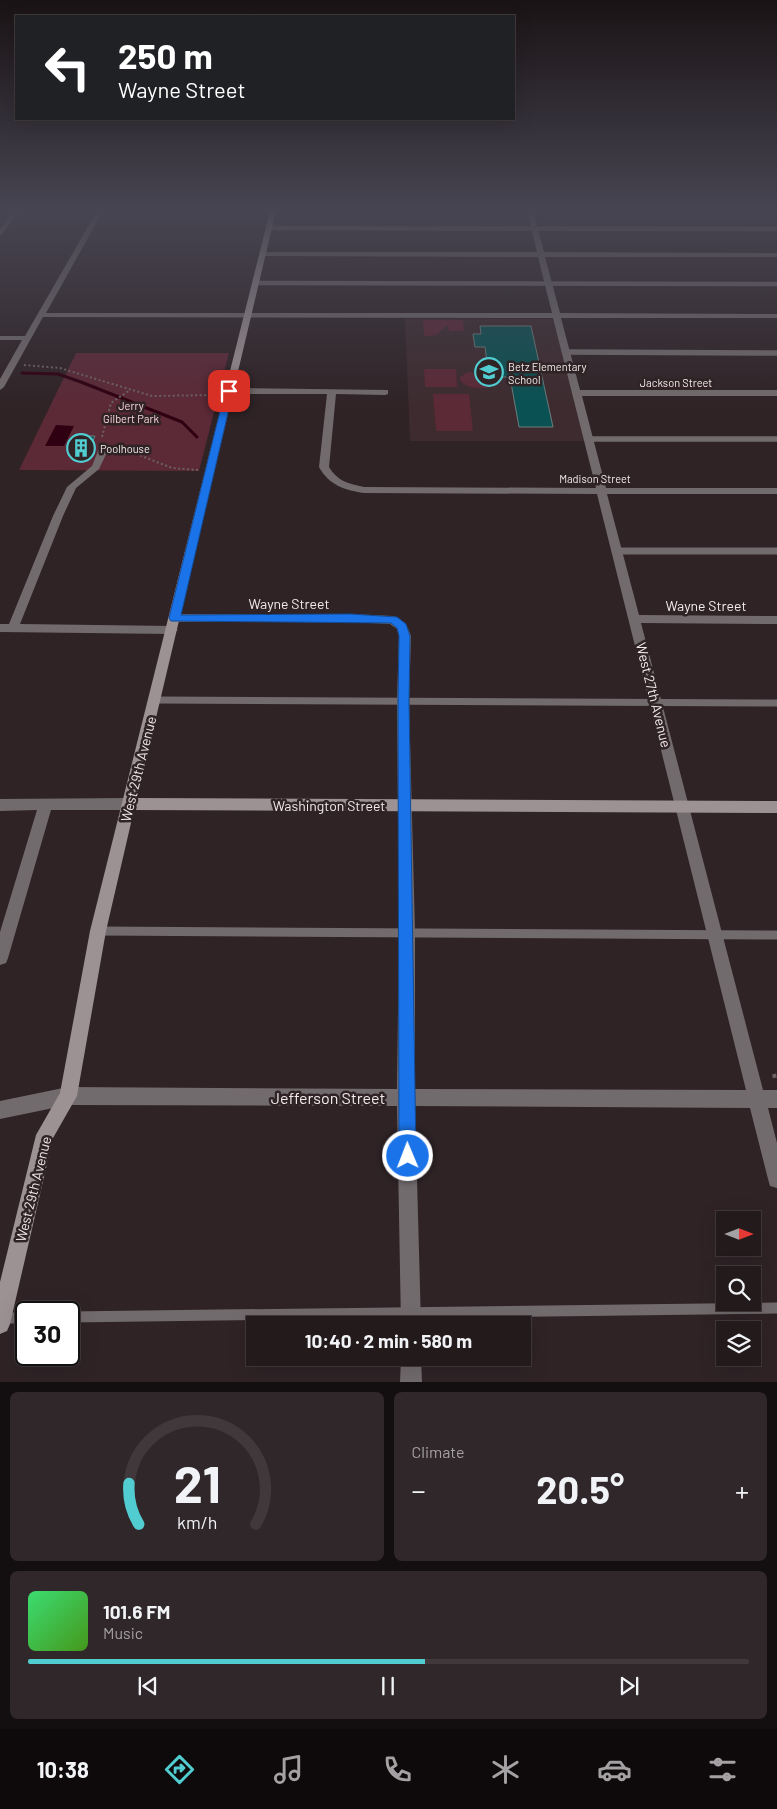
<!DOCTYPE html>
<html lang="en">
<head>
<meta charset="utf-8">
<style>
	:root { --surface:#231a1c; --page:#2f2729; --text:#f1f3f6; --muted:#a3a1a3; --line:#40383b; --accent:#51ccd1 }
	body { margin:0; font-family:Barlow,sans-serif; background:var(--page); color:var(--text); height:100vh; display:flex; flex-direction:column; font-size:19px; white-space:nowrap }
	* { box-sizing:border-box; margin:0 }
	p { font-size:16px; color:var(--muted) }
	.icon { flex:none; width:28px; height:28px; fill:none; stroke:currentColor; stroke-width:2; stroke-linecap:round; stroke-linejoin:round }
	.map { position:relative; height:1382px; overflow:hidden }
	.side { display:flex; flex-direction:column; gap:10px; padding:10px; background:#130e0f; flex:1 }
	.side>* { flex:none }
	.guide { position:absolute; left:15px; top:15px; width:500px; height:105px; border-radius:0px; box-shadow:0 5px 20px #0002,0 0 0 1px var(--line); background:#202124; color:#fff; overflow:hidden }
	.needle { width:32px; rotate:90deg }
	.controls { position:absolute; left:716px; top:1211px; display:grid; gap:10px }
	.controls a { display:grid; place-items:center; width:45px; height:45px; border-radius:0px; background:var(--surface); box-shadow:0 5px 20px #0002,0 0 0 1px var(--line); font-size:25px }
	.speed { position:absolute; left:15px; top:1301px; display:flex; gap:10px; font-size:25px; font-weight:700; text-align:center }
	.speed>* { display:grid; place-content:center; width:65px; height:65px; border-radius:50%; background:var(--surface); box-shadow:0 5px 20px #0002,0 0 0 1px var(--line); line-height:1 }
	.speed .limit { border:2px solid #111; border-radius:8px; background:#fff; color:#111 }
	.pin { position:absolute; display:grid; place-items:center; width:42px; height:42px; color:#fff; margin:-21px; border-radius:10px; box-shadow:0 2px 8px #0006 }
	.me { position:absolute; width:55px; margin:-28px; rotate:359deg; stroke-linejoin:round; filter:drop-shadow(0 0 4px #0008) }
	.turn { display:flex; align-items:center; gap:18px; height:105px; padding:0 20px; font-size:22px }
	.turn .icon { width:65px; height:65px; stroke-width:2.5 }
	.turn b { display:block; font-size:35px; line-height:42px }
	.big { font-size:38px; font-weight:700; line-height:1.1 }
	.side .card { flex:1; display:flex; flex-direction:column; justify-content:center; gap:8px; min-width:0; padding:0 18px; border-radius:8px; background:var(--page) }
	.side .dial { align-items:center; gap:0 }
	.dial svg { height:130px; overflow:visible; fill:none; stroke:var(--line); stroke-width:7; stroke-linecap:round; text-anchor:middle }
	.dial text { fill:var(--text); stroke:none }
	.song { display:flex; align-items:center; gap:15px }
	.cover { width:60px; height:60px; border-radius:8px; background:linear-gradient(135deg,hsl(140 70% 55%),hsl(100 70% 35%)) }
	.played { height:5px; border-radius:2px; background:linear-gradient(90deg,var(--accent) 55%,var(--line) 55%) }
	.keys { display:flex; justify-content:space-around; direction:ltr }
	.heat { display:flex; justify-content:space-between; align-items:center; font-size:28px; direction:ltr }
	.side .tiles { flex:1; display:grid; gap:10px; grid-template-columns:1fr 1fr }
	.card:last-child { grid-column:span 2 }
	.trip { position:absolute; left:246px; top:1316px; width:285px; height:50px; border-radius:0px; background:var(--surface); box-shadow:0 5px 20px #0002,0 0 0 1px var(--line); font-weight:700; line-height:50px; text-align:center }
	.tabs { display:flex; height:80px; justify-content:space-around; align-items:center; background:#0e0a0b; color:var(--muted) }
	.tabs .icon { width:35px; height:35px }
	.tabs .current { color:var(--accent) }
	.tabs b { font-size:22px; color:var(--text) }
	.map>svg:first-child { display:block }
	.built { fill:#3d2b2f }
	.green { fill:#5c2937 }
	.water { fill:#2f0011 }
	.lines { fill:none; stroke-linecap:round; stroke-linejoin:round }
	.stream { stroke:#2f0011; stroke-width:3 }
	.building { fill:#0a5153; stroke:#6d7c7c }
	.path-far1 { stroke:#6c6164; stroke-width:2; stroke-dasharray:2 2.5; stroke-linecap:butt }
	.path { stroke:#6c6164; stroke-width:4; stroke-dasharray:4 5.5; stroke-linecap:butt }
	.lane-far4 { stroke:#726b6d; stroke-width:4.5 }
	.lane-far3 { stroke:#726b6d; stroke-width:5.5 }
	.lane-far2 { stroke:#726b6d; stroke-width:7 }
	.lane-far1 { stroke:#726b6d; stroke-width:9 }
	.lane { stroke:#726b6d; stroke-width:11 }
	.street { fill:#726b6d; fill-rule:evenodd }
	.secondary { fill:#9c9294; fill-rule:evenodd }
	.route { fill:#1a73e8; stroke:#114b97 }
	.labels { text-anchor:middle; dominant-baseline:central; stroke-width:5; stroke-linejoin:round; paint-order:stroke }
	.far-poi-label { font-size:11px; fill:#f2eaeb; stroke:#2f2326; text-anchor:start }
	.far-street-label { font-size:11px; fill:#f2eaeb; stroke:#2f2326 }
	.far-park-label { font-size:11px; fill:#fcd6de; stroke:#2f2326 }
	.street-label { font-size:14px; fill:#f2eaeb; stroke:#2f2326 }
	.near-street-label { font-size:16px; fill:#f2eaeb; stroke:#2f2326 }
</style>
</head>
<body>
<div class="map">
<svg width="777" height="1382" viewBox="0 0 777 1382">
	<rect width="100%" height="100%" fill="#2f2326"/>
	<polygon class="built" points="405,319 558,319 588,441 410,441"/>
	<g class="green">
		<polygon points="423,320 463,320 464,331 449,331 448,325 436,335 424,336"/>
		<polygon points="76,353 229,353 199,471 19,470"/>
		<polygon points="424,369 456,369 457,387 425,387"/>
		<path d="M 468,372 L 496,376 L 496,380 L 488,388 C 477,388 467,389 460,380 L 460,377 Z"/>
		<polygon points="433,394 469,394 473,431 436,431"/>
	</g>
	<polygon class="water" points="56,425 74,426 64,446 45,446"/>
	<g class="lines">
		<polyline class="stream" points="22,373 58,374 81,382 182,422 197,437"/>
	</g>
	<g class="building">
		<polygon points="480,326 531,326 553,427 519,427 510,377 502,377 500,362 487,362 485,347 475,347 473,334 481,334"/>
		<polygon points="78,436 95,436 88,453 71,452"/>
	</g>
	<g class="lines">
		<g class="path-far1">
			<polyline points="24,365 60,368 152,396 216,395"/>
			<polyline points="102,437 111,403 130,390"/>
			<polyline points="114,449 129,451 172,468 198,470"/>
		</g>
		<polyline class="path" points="774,1074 776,1083"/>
		<g class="lane-far4">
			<polyline points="269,228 777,229"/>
			<polyline points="256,283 777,284"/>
		</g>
		<g class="lane-far3">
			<polyline points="566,352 777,353"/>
			<polyline points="588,439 777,439"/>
		</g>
		<g class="lane-far2">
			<polyline points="617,551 777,551"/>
			<polyline points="155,700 777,703"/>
		</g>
		<polyline class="lane-far1" points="98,931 777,935"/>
		<g class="lane">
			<polyline points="69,1317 777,1308"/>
			<polyline points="3,1318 26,1318"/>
		</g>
		<g class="street">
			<polygon points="13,211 20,211 0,236 0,229"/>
			<path d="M 97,211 L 103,211 L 46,313 L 552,313 L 538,257 L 263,256 L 259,254 L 263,252 L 537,252 L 527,211 L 533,211 L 544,252 L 777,253 L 777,257 L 545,257 L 560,313 L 777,314 L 777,318 L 561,318 L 580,390 L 777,390 L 777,396 L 582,396 L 606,488 L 777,488 L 777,494 L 607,494 L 639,615 L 777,616 L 777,624 L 641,623 L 763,1090 L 777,1090 L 777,1108 L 768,1108 L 777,1143 L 777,1188 L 770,1186 L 768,1179 L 750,1108 L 415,1106 L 421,1325 L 401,1325 L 397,1106 L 68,1105 L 0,1119 L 0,1101 L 68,1087 L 397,1089 L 399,932 L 397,701 L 399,636 L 397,629 L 390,624 L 350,622 L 174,622 L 168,618 L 174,614 L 350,614 L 393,616 C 403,619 408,626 411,636 L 409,701 L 415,932 L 415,1089 L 746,1090 L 597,494 L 364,493 C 344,490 329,485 319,467 L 327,394 L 229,394 L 225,391 L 229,388 L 388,390 L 388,394 L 385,395 L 336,394 L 329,467 C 337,481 349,484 364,487 L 596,488 L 553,318 L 43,317 L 4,387 L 0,390 L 0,379 L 22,340 L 0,340 L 0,336 L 25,336 Z"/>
			<polygon points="105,443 110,446 99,469 76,488 63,516 20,624 172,626 178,630 172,634 0,632 0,624 9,624 53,516 67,487 92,466 100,446"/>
			<polygon points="129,798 134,800 136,804 134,808 129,810 51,810 8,958 6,963 0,965 0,932 37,810 0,811 0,799"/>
			<polygon points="401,1358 421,1358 422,1382 400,1382"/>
		</g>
		<polygon class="secondary" points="270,211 276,211 137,798 777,801 777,813 134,810 106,931 77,1096 53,1138 10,1324 7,1331 0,1334 0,1282 36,1135 60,1093 90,931"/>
	</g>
	<linearGradient id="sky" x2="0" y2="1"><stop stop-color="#1a1315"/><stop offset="0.52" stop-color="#474552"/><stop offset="1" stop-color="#474552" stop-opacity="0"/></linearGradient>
	<rect width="777" height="405" fill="url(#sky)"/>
	<polygon class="route" points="229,389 233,391 181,615 350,614 397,617 406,624 410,636 409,701 416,1156 413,1162 408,1164 402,1162 399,1156 398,701 399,636 397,628 391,623 171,621 169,618 225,391"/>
	<defs>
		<symbol id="school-ring" viewBox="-11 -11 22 22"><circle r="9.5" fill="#2f2326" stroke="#51ccd1" stroke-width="1.5"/><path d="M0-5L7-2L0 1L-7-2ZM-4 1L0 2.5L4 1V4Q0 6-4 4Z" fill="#51ccd1"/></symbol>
		<symbol id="building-ring" viewBox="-11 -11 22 22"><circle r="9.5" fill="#2f2326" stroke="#51ccd1" stroke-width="1.5"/><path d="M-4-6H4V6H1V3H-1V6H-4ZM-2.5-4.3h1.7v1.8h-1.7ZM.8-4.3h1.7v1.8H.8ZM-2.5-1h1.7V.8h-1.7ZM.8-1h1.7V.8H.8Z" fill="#51ccd1"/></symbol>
	</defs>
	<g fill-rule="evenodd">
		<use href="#school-ring" x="473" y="356" width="32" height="32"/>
		<use href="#building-ring" x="65" y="432" width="32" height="32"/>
	</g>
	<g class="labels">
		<g class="far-poi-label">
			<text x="508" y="366">Betz Elementary<tspan x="508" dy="13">School</tspan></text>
			<text x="100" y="448">Poolhouse</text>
		</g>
		<g class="far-street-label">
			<text x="676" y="382">Jackson Street</text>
			<text x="595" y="478">Madison Street</text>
		</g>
		<g class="far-park-label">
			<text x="131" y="405">Jerry<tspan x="131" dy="13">Gilbert Park</tspan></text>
		</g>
		<g class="street-label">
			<text x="289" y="603">Wayne Street</text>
			<text x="706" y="605">Wayne Street</text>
			<text transform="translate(654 695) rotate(76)">West 27th Avenue</text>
			<text transform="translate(138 769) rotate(-76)">West 29th Avenue</text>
			<text x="329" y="805">Washington Street</text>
			<text transform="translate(33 1189) rotate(-76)">West 29th Avenue</text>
		</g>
		<g class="near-street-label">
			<text x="328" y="1097">Jefferson Street</text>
		</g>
	</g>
</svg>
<div class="controls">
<a><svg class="needle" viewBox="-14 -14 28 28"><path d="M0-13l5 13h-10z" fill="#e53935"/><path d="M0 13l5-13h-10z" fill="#a3a1a3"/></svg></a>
<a><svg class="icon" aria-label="search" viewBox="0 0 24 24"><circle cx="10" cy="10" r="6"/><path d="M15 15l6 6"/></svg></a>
<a><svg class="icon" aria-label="layers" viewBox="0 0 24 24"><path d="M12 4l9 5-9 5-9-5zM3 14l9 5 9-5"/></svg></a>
</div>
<div class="speed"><div class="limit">30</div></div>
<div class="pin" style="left:229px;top:391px;background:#d93025"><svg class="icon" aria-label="arrive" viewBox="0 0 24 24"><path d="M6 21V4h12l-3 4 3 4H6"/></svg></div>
<svg class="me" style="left:408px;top:1156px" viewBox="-20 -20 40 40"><circle r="17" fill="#1a73e8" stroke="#fff" stroke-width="3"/><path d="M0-11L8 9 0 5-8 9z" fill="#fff"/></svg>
<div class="trip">10:40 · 2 min · 580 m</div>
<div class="guide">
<div class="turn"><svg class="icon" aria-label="left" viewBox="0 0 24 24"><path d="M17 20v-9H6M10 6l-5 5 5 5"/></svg><div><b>250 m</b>Wayne Street</div></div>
</div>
</div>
<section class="side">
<div class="tiles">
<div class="card dial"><svg viewBox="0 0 100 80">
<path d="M14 69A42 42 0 1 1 86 69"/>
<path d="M14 69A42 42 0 0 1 8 44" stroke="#51ccd1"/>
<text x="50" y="56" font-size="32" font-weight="700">21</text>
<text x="50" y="72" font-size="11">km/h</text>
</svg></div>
<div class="card"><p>Climate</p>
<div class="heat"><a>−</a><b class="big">20.5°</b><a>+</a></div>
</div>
<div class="card">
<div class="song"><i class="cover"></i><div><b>101.6 FM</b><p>Music</p></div></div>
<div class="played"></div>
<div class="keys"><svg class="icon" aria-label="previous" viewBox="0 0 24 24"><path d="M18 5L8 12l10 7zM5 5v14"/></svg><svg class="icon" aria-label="pause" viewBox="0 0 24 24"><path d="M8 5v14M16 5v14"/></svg><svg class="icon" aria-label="next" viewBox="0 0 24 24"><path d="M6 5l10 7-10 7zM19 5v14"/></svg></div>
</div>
</div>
</section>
<nav class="tabs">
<b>10:38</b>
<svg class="icon current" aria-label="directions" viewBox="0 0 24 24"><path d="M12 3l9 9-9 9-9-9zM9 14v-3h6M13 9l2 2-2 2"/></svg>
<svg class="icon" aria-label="music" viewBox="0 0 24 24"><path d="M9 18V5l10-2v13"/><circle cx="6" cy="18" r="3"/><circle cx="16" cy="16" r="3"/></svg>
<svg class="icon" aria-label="phone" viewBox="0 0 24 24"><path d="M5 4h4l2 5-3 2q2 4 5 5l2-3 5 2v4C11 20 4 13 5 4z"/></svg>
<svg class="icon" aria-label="climate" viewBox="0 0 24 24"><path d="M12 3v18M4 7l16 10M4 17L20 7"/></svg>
<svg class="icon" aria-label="car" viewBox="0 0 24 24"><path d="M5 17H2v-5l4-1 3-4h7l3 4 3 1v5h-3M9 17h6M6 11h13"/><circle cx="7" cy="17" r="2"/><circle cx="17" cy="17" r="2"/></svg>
<svg class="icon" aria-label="filters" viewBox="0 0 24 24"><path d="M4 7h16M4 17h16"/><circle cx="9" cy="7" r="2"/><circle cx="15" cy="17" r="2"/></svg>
</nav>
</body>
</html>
